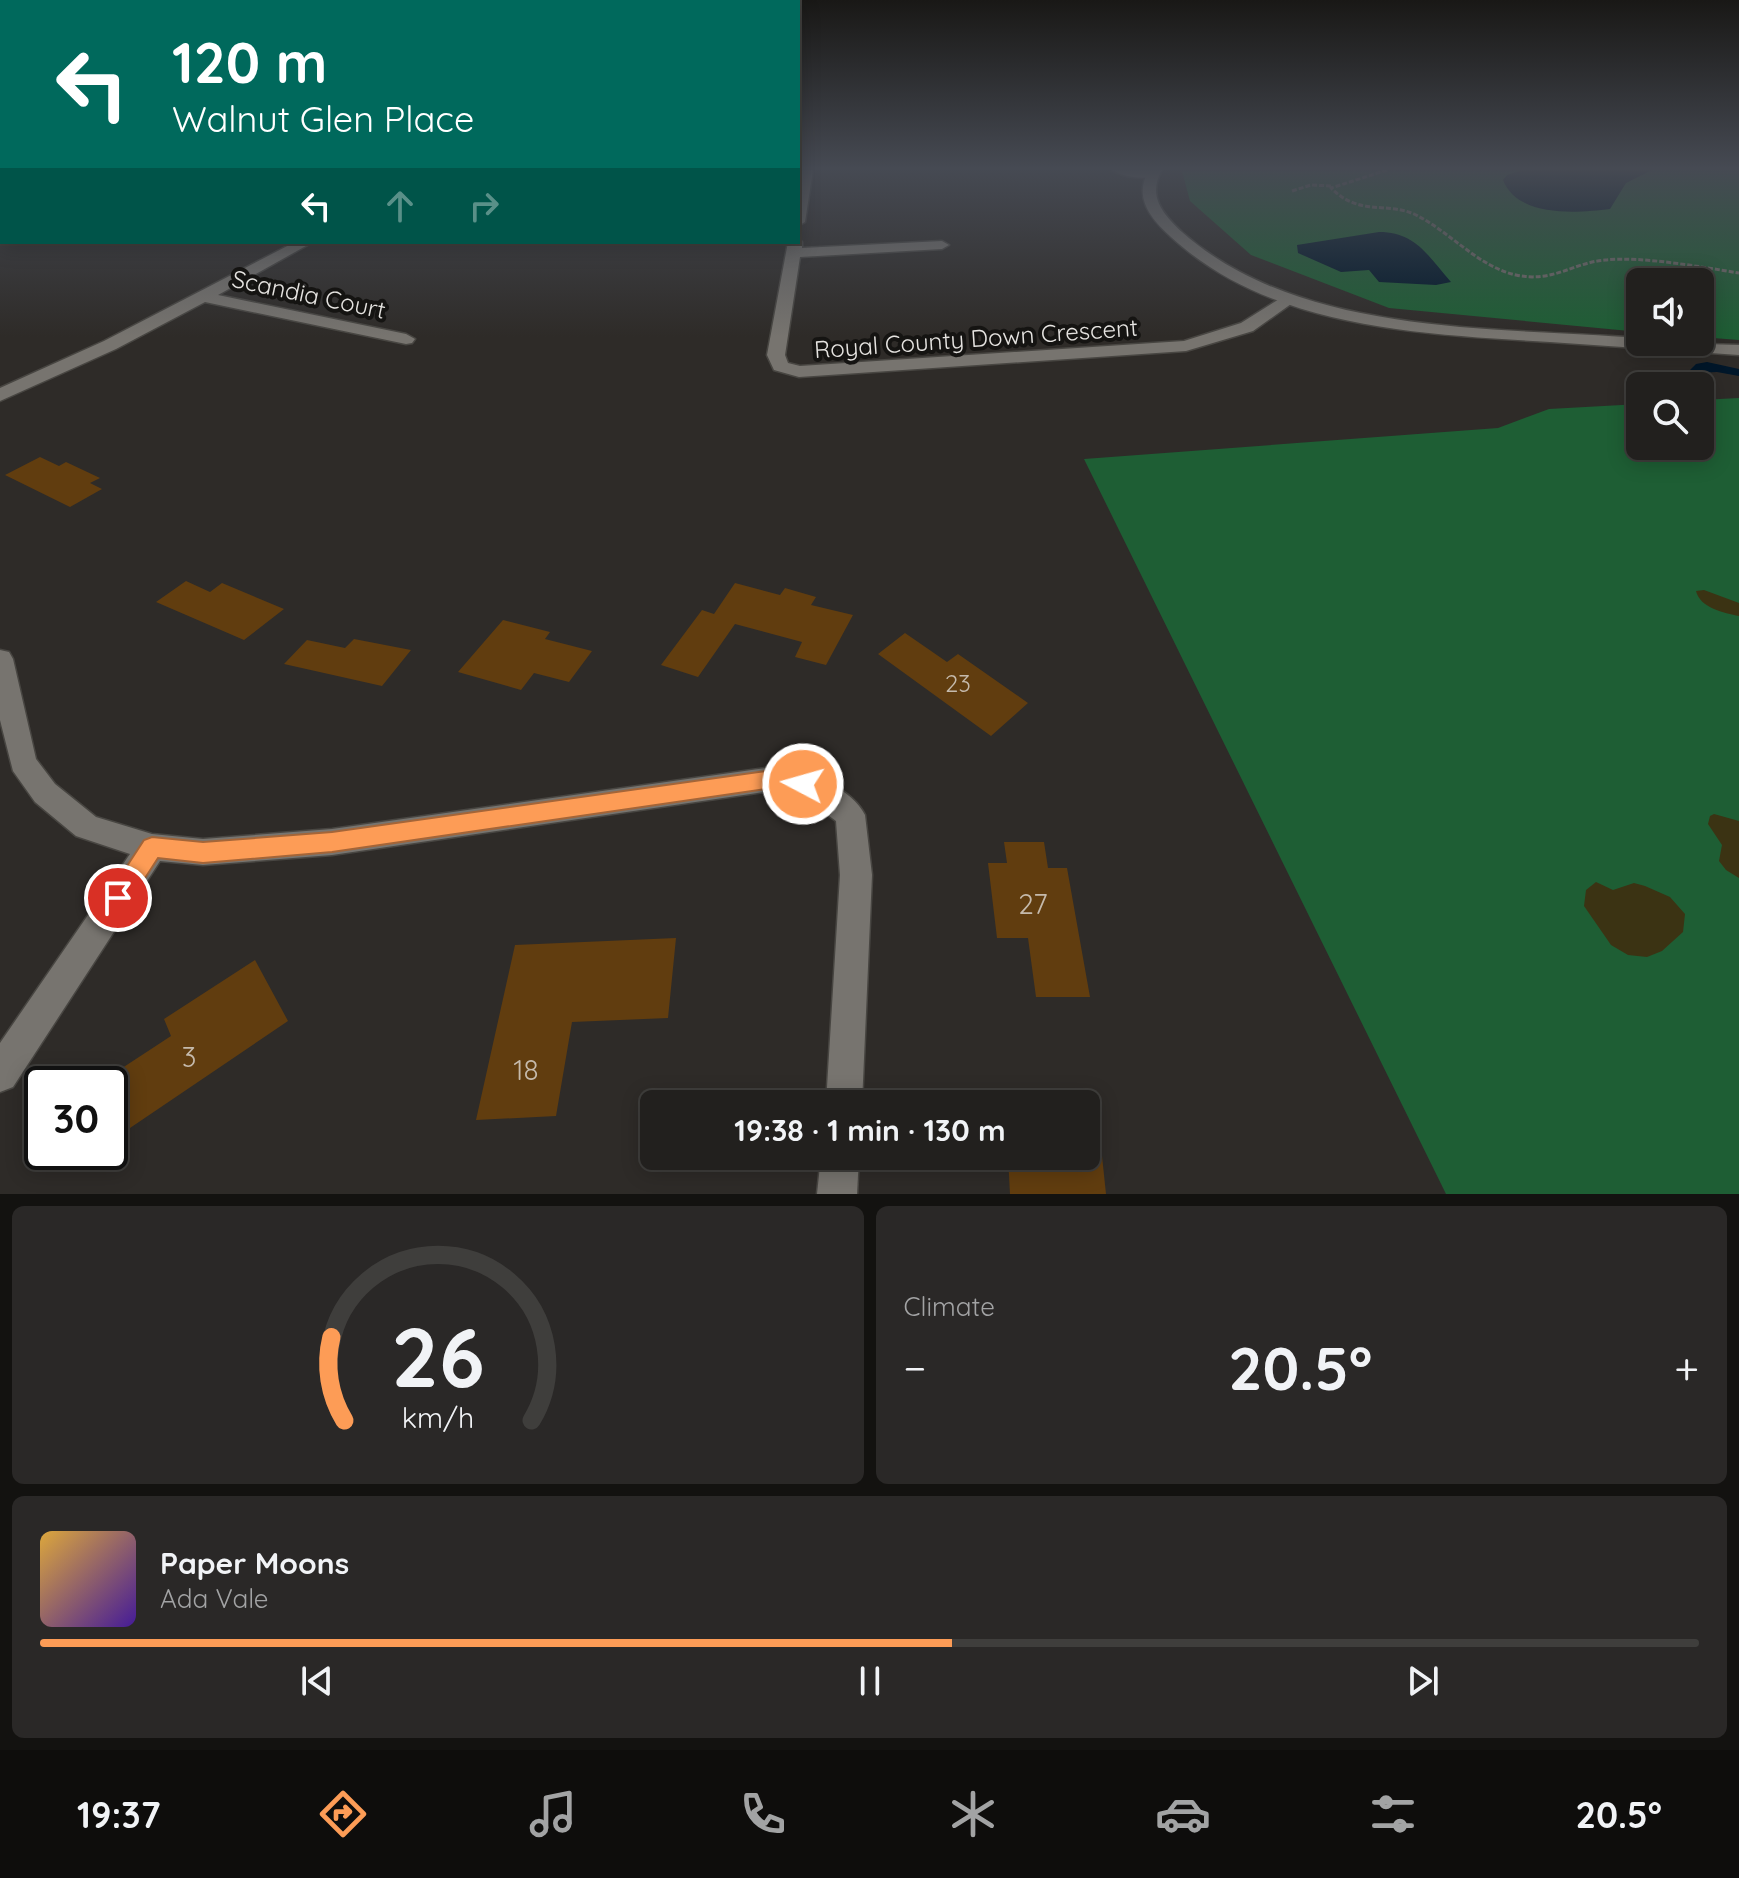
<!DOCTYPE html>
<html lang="en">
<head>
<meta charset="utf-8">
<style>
	:root { --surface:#22201e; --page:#2a2827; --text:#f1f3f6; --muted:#a2a3a4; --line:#3f3e3c; --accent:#fd9c56 }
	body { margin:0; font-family:Quicksand,sans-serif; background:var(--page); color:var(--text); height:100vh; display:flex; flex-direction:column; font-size:30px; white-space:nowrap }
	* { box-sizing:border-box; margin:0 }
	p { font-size:26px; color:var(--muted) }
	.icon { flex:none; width:44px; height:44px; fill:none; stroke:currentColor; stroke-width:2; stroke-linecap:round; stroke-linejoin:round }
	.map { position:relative; height:1194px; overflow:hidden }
	.details { display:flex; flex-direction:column; gap:12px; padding:12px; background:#131210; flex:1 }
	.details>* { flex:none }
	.guide { position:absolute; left:0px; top:0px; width:800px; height:244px; box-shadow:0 4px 20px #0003,0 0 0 2px var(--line); background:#00695c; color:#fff; overflow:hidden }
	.tools { position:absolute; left:1626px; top:268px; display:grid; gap:16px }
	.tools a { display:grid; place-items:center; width:88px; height:88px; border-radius:12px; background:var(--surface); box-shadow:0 4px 20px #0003,0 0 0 2px var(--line); font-size:40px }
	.speed { position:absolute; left:24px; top:1066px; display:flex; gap:16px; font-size:40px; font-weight:700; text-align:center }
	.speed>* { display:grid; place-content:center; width:104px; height:104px; border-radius:50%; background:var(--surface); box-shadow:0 4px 20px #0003,0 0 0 2px var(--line); line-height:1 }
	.speed .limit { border:4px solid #111; border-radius:12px; background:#fff; color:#111 }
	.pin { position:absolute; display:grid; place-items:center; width:68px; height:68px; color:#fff; margin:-34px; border:4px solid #fff; border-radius:50%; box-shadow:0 2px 8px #0007 }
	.me { position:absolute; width:88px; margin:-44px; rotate:276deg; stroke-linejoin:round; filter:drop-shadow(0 0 6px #0008) }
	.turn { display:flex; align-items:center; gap:28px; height:168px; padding:0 40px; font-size:36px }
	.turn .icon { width:104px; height:104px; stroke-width:2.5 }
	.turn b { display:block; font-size:56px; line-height:68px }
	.lanes { display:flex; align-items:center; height:76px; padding:0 40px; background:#0003; justify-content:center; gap:40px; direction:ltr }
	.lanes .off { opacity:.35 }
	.big { font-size:60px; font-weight:800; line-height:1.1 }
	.details .tile { flex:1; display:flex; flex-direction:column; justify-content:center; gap:12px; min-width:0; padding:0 28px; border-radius:12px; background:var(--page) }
	.details .dial { align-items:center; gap:0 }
	.dial svg { height:208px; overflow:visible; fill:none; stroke:var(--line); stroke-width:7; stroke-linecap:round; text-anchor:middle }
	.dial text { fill:var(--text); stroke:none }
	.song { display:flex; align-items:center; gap:24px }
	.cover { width:96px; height:96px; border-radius:12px; background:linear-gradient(135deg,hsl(40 70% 55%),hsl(260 70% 35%)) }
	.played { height:8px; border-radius:4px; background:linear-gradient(90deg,var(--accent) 55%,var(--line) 55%) }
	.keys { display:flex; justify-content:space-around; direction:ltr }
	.heat { display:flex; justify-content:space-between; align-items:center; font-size:44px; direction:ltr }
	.details .tiles { flex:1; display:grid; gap:12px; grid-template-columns:1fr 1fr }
	.tile:last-child { grid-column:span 2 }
	.trip { position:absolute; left:640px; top:1090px; width:460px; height:80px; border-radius:12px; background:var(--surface); box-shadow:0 4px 20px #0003,0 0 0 2px var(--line); font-weight:800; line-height:80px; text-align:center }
	.tabs { display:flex; height:128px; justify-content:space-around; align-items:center; background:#0e0d0c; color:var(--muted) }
	.tabs .icon { width:56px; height:56px }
	.tabs .current { color:var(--accent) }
	.tabs b { font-size:36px; color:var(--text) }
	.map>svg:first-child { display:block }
	.green { fill:#1e5e34 }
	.sand { fill:#3b3313 }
	.water { fill:#00172a }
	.building { fill:#613d0f }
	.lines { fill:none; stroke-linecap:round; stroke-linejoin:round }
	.street-casing { stroke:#484642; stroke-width:3 }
	.secondary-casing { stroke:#484642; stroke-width:3 }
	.path { stroke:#6f6c69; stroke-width:3; stroke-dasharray:5 2; stroke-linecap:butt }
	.street { fill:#77746f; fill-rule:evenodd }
	.secondary { fill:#77746f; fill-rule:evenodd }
	.route { fill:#fd9c56; stroke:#a46538; stroke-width:2 }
	.labels { text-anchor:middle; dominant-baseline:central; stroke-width:8; stroke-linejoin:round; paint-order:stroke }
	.far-street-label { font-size:24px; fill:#e6e4e1; stroke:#151412 }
	.number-label { font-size:24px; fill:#c5baac }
	.near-number-label { font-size:28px; fill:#c5baac }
</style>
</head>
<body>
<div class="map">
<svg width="1739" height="1194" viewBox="0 0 1739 1194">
	<rect width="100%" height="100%" fill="#2e2b28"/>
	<g class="green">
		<polygon points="1739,170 1739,340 1700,337 1700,282 1640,282 1640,332 1389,308 1251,255 1190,201 1182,171"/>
		<polygon points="1739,398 1739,1194 1446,1194 1084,459 1498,428 1549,409 1640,404 1640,446 1700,446 1700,400"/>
	</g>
	<g class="sand">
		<path d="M 1704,590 L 1739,603 L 1739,616 C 1724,613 1700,608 1696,591 Z"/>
		<polygon points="1714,814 1739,821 1739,878 1726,870 1719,861 1722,845 1708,824 1710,816"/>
		<polygon points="1596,882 1613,890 1634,883 1645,886 1670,897 1685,914 1683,932 1662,951 1647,957 1628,955 1611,945 1584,906 1586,890"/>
	</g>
	<g class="water">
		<path d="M 1523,170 L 1652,170 L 1626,183 L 1610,209 C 1577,213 1518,218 1503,180 L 1507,175 Z"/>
		<path d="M 1379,232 C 1416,232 1428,256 1451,282 L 1436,285 L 1379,282 L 1369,270 L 1341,272 L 1298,253 L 1297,245 Z"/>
		<polygon points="1707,362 1739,369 1739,376 1717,372 1697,373 1694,378 1709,386 1649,386 1660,374 1684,376 1696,364"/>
	</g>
	<g class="building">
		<polygon points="40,457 59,466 66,462 100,478 90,483 102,489 70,507 5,475"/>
		<polygon points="186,581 210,592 222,583 284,609 244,640 156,602"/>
		<polygon points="735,583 780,595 785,588 816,597 811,605 853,615 826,665 795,657 802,642 735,624 698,677 661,665 702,610 714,614"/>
		<polygon points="503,620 550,632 545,639 592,651 569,682 534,673 521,690 458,672"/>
		<polygon points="905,633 947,662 958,654 1028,703 991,736 878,654"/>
		<polygon points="354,639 411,650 382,686 284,664 307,640 345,648"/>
		<polygon points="1004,842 1044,842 1048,868 1067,868 1090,997 1036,997 1028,938 997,938 988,863 1007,863"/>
		<polygon points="676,938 668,1018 572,1022 556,1116 476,1120 515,945"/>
		<polygon points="255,960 288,1021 130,1128 110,1076 171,1036 164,1019"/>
		<polygon points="1008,1156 1102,1156 1106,1194 1010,1194"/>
	</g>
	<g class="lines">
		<defs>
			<g id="street">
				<polygon points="800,170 813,170 805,222 798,226"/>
				<path d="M 1112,170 L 1147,170 L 1158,174 C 1148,181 1122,177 1112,170 Z"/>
				<polygon points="798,238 802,242 802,248 942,241 949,245 942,249 800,257 785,355 788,363 800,366 1184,341 1241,323 1284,296 1290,294 1298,299 1253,331 1186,351 799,377 774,370 767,355 788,242 798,242"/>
				<polygon points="295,242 313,242 218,295 406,334 415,339 412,343 406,344 205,302 116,349 0,401 0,388 104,341"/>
				<path d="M 0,650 L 9,652 L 13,659 L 36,759 L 55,784 L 96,817 L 152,834 L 203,839 L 332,829 L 787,765 C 813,774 852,789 865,815 L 872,875 L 862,1104 L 826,1104 L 840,875 L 836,821 L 809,801 L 785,789 L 332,855 L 203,865 L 160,861 L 13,1087 L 0,1092 L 0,1043 L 130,854 L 76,836 L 35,802 L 13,771 L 0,720 Z"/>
				<polygon points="821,1156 859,1156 857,1194 817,1194"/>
			</g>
			<path id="secondary" d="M 1149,170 L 1162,170 C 1147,196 1163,214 1182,232 C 1299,336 1492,327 1640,338 L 1640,342 L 1739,345 L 1739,355 C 1676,351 1613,346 1550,342 C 1421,334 1271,329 1171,237 C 1150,218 1133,197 1149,170 Z"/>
		</defs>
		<use href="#street" class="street-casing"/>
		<use href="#secondary" class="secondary-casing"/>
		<g class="path">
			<path d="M 1387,170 L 1331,188 C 1360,217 1387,201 1416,215 C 1450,232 1479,267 1516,275 C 1553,283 1572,263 1605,260 C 1642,256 1701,267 1739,273"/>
			<polyline points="1292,191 1311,185 1332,186"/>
		</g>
		<use href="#street" class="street"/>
		<use href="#secondary" class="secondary"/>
	</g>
	<linearGradient id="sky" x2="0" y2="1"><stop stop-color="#191816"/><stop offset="0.5" stop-color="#464a53"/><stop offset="1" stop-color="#464a53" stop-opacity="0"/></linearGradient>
	<rect width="1739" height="337" fill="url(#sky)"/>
	<polygon class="route" points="787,768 811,778 814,784 811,790 803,793 786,786 332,852 203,863 158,858 127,906 118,909 110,906 106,898 144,840 152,837 203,842 332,832"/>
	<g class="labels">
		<g class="far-street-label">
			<text transform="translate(309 294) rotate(12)">Scandia Court</text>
			<text transform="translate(976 338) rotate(-4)">Royal County Down Crescent</text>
		</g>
		<g class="number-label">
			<text x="958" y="683">23</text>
		</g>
		<g class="near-number-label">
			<text x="1033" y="903">27</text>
			<text x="189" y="1056">3</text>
			<text x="526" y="1069">18</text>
		</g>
	</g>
</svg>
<div class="tools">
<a><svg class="icon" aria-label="sound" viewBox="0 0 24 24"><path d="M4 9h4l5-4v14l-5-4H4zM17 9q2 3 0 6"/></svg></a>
<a><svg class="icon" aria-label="search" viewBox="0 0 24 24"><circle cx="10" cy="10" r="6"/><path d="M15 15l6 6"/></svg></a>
</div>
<div class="speed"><div class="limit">30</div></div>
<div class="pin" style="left:118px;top:898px;background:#d93025"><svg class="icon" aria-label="arrive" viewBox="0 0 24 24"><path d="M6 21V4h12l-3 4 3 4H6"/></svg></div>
<svg class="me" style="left:803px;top:784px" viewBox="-20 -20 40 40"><circle r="17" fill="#fd9c56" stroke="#fff" stroke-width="3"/><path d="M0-11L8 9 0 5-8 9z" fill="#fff"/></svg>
<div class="trip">19:38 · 1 min · 130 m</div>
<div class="guide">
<div class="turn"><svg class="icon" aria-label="left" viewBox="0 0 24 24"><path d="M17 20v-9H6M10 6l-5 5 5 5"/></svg><div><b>120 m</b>Walnut Glen Place</div></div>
<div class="lanes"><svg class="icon" aria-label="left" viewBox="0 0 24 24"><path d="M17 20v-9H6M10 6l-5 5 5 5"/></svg><svg class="icon off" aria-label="ahead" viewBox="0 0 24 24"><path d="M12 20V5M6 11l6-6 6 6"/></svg><svg class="icon off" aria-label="right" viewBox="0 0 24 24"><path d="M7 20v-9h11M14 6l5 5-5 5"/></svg></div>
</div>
</div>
<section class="details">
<div class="tiles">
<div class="tile dial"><svg viewBox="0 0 100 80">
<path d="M14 69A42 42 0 1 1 86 69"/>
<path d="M14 69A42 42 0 0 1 9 37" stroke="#fd9c56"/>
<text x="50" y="56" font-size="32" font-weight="700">26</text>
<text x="50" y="72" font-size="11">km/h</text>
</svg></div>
<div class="tile"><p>Climate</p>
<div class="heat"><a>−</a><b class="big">20.5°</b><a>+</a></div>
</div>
<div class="tile">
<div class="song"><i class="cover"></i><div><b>Paper Moons</b><p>Ada Vale</p></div></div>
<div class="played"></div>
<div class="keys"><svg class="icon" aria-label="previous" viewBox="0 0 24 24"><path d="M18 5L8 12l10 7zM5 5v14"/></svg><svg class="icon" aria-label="pause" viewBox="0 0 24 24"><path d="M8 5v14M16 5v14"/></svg><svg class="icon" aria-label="next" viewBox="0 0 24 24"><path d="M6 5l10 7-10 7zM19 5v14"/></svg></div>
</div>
</div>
</section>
<nav class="tabs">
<b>19:37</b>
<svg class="icon current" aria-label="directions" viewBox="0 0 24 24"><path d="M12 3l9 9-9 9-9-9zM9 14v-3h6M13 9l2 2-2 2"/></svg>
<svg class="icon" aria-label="music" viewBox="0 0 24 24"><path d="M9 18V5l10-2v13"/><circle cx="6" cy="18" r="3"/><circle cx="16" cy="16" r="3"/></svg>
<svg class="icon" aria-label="phone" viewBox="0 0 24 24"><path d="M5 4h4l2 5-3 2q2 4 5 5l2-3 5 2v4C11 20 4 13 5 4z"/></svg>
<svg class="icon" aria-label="climate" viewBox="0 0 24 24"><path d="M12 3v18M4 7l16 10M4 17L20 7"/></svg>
<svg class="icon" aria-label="car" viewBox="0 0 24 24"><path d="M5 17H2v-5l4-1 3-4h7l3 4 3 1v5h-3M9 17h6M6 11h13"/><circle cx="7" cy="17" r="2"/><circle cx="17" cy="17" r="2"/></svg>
<svg class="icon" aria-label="filters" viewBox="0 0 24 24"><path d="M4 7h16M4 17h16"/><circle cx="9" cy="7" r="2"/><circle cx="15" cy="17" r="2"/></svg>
<b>20.5°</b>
</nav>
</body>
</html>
